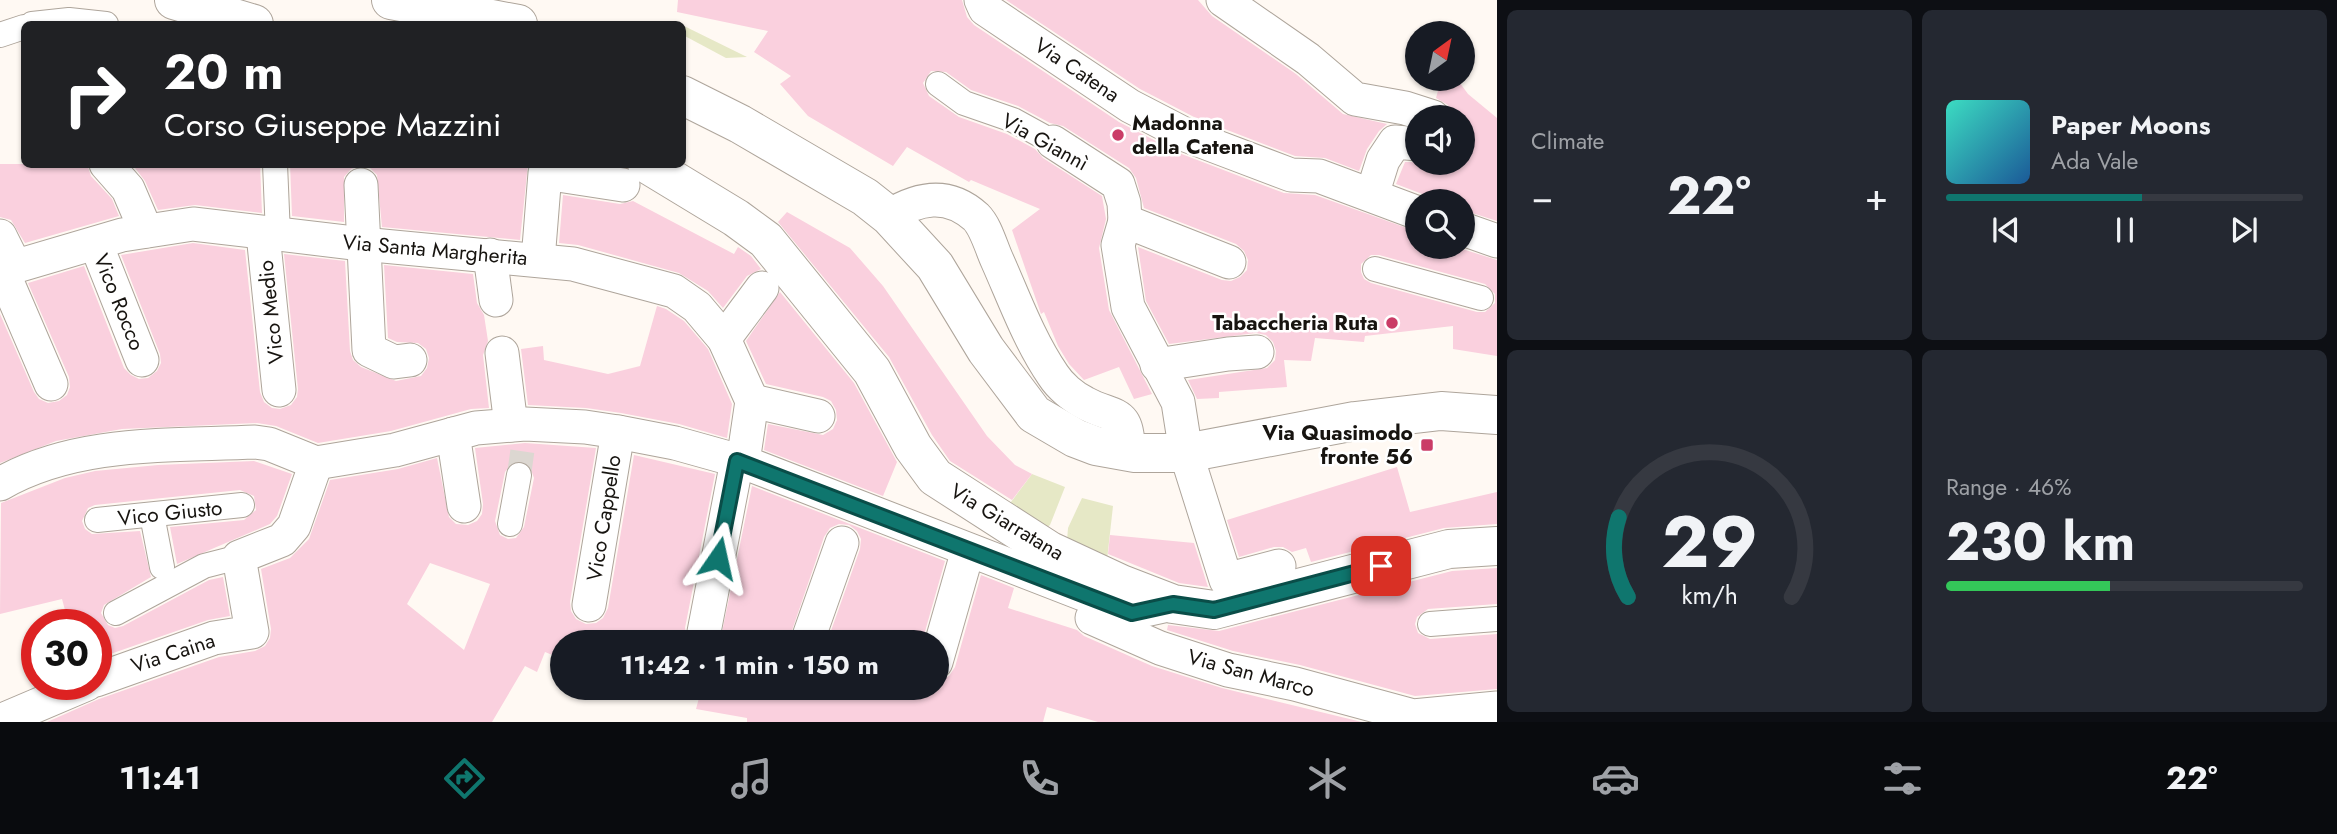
<!DOCTYPE html>
<html lang="en">
<head>
<meta charset="utf-8">
<style>
	:root { --surface:#171b24; --page:#242831; --text:#f1f3f6; --muted:#9ea1a6; --line:#363941; --accent:#0f766e }
	body { margin:0; font-family:Jost,sans-serif; background:var(--page); color:var(--text); height:100vh; display:flex; flex-direction:column; font-size:26px; white-space:nowrap }
	* { box-sizing:border-box; margin:0 }
	p { font-size:23px; color:var(--muted) }
	.icon { flex:none; width:38px; height:38px; fill:none; stroke:currentColor; stroke-width:2; stroke-linecap:round; stroke-linejoin:round }
	.map { position:relative; flex:1; overflow:hidden }
	.side { display:flex; flex-direction:column; gap:10px; padding:10px; background:#0d0f14; width:840px }
	.side>* { flex:none }
	.banner { position:absolute; left:21px; top:21px; width:665px; height:147px; border-radius:10px; box-shadow:0 2px 5px #0004; background:#202124; color:#fff; overflow:hidden }
	.needle { width:46px; rotate:33deg }
	.tools { position:absolute; left:1405px; top:21px; display:grid; gap:14px }
	.tools a { display:grid; place-items:center; width:70px; height:70px; border-radius:50%; background:var(--surface); box-shadow:0 2px 5px #0004; font-size:35px }
	.speed { position:absolute; left:21px; top:609px; display:flex; gap:14px; font-size:35px; font-weight:700; text-align:center }
	.speed>* { display:grid; place-content:center; width:91px; height:91px; border-radius:50%; background:var(--surface); box-shadow:0 2px 5px #0004; line-height:1 }
	.speed .limit { border:10px solid #d22; background:#fff; color:#111 }
	.pin { position:absolute; display:grid; place-items:center; width:60px; height:60px; color:#fff; margin:-30px; border-radius:14px; box-shadow:0 4px 10px #0006 }
	.me { position:absolute; width:77px; margin:-38px; rotate:11deg; stroke-linejoin:round; filter:drop-shadow(0 0 5px #0008) }
	.turn { display:flex; align-items:center; gap:24px; height:147px; padding:0 28px; font-size:32px }
	.turn .icon { width:91px; height:91px; stroke-width:2.5 }
	.turn b { display:block; font-size:49px; line-height:60px }
	.big { font-size:52px; font-weight:700; line-height:1.1 }
	.side .tile { flex:1; display:flex; flex-direction:column; justify-content:center; gap:10px; min-width:0; padding:0 24px; border-radius:10px; background:var(--page) }
	.side .dial { align-items:center; gap:0 }
	.dial svg { height:182px; overflow:visible; fill:none; stroke:var(--line); stroke-width:7; stroke-linecap:round; text-anchor:middle }
	.dial text { fill:var(--text); stroke:none }
	.song { display:flex; align-items:center; gap:21px }
	.cover { width:84px; height:84px; border-radius:10px; background:linear-gradient(135deg,hsl(170 70% 55%),hsl(210 70% 35%)) }
	.played { height:7px; border-radius:4px; background:linear-gradient(90deg,var(--accent) 55%,var(--line) 55%) }
	.keys { display:flex; justify-content:space-around; direction:ltr }
	.heat { display:flex; justify-content:space-between; align-items:center; font-size:38px; direction:ltr }
	.charge { height:10px; border-radius:5px; background:linear-gradient(90deg,#34c759 46%,var(--line) 0) }
	.side .tiles { flex:1; display:grid; gap:10px; grid-template-columns:repeat(2,1fr) }
	.trip { position:absolute; left:550px; top:630px; width:399px; height:70px; border-radius:35px; background:var(--surface); box-shadow:0 2px 5px #0004; font-weight:700; line-height:70px; text-align:center }
	.menu { display:flex; height:112px; justify-content:space-around; align-items:center; background:#090b0e; color:var(--muted) }
	.menu .icon { width:49px; height:49px }
	.menu .on { color:var(--accent) }
	.menu b { font-size:32px; color:var(--text) }
	main { display:flex; flex:1; min-height:0 }
	.map>svg:first-child { display:block }
	.green { fill:#e6e8c6 }
	.building { fill:#fad0de; fill-rule:evenodd }
	.lines { fill:none; stroke-linecap:round; stroke-linejoin:round }
	.pedestrian-tunnel { stroke:#dcd7d1; stroke-width:24; stroke-dasharray:24 12; stroke-linecap:butt }
	.pedestrian-casing { stroke:#aea59b; stroke-width:26 }
	.minor-casing { stroke:#aea59b; stroke-width:35 }
	.tertiary-casing { stroke:#aea59b; stroke-width:40 }
	.pedestrian { stroke:#fff; stroke-width:24 }
	.minor { stroke:#fff; stroke-width:33 }
	.tertiary { stroke:#fff; stroke-width:38 }
	.route-casing { stroke:#0a4d48; stroke-width:18 }
	.route { stroke:#0f766e; stroke-width:12 }
	.poi-dot { fill:#ca3c67; stroke:#fff; stroke-width:2.5 }
	.labels { text-anchor:middle; dominant-baseline:central; stroke-width:5; stroke-linejoin:round; paint-order:stroke }
	.street-label { font-size:21px; fill:#171410; stroke:#fff }
	.poi-label { font-size:21px; font-weight:bold; fill:#171410; stroke:#fff; text-anchor:end }
</style>
</head>
<body>
<main>
<div class="map">
<svg width="1497" height="722" viewBox="0 0 1497 722">
	<rect width="100%" height="100%" fill="#fff9f3"/>
	<g class="green">
		<polygon points="682,25 747,57 726,58 683,35"/>
		<polygon points="1032,474 1065,487 1050,525 1045,529 1008,506"/>
		<polygon points="1082,498 1113,506 1107,560 1067,541 1068,528"/>
	</g>
	<g class="building">
		<path d="M 678,0 L 962,0 L 967,17 L 974,25 L 1119,122 L 1179,153 L 1284,193 L 1315,195 L 1418,232 L 1418,247 L 1456,247 L 1497,260 L 1497,356 L 1453,349 L 1453,326 L 1365,336 L 1364,342 L 1315,338 L 1311,361 L 1284,360 L 1287,387 L 1219,392 L 1219,398 L 1197,399 L 1188,380 L 1267,368 L 1275,360 L 1276,351 L 1273,342 L 1266,335 L 1256,333 L 1169,344 L 1146,301 L 1138,247 L 1222,280 L 1231,281 L 1240,277 L 1247,270 L 1248,260 L 1244,251 L 1236,244 L 1144,208 L 1136,178 L 1129,168 L 1063,126 L 1050,123 L 1018,106 L 971,90 L 946,72 L 931,71 L 923,83 L 929,96 L 959,117 L 1007,134 L 1035,149 L 1043,158 L 1102,196 L 1106,219 L 1099,248 L 1109,310 L 1152,394 L 1134,399 L 1119,367 L 1084,380 L 1069,364 L 1058,346 L 1044,312 L 1041,314 L 1012,230 L 1040,209 L 971,180 L 969,182 L 907,147 L 893,166 L 808,116 L 780,84 L 791,76 L 754,52 L 768,31 L 677,12 ZM 1371,255 L 1379,255 L 1485,284 L 1495,294 L 1495,303 L 1485,312 L 1477,312 L 1371,283 L 1364,279 L 1361,272 L 1361,264 Z"/>
		<polygon points="1006,0 1198,0 1212,16 1296,74 1343,114 1387,124 1379,131 1367,149 1359,171 1325,158 1295,156 1196,118 1140,89"/>
		<polygon points="1453,79 1457,79 1468,94 1497,118 1497,221 1463,210 1463,201 1433,201 1425,195 1396,184 1405,162 1463,163 1463,117 1452,117 1448,105 1436,98 1439,87"/>
		<polygon points="0,164 87,164 91,176 112,199 119,216 25,243 11,220 0,217"/>
		<polygon points="132,164 260,164 262,213 195,205 158,210 145,181"/>
		<polygon points="290,164 528,164 520,240 382,227 377,175 370,168 361,166 351,169 344,177 344,222 292,216"/>
		<polygon points="563,195 620,204 633,201 734,254 738,247 751,256 761,269 747,276 723,308 708,291 679,273 578,245 559,243"/>
		<polygon points="787,212 850,248 883,286 987,436 1015,465 1032,474 1012,500 950,461 932,435 889,357 778,222"/>
		<polygon points="193,243 245,250 260,392 264,402 272,408 280,409 291,405 297,397 298,389 284,254 345,261 350,351 353,360 361,367 396,381 421,376 427,368 429,358 426,349 418,343 397,342 388,338 384,265 473,274 477,303 484,315 488,341 483,355 489,408 471,409 391,431 318,443 276,426 257,423 122,429 56,441 0,463 0,314 34,392 39,399 48,403 59,401 67,395 70,387 69,377 28,283 84,266 124,368 131,375 139,379 148,378 157,371 161,363 160,354 121,255"/>
		<polygon points="780,292 854,383 897,462 883,496 764,450 768,424 823,435 833,429 837,420 836,410 831,401 823,397 766,384 746,341"/>
		<polygon points="657,306 666,309 684,321 708,349 732,404 727,438 679,424 621,413 586,408 528,405 521,349 543,346 544,360 608,374 640,366"/>
		<path d="M 525,443 L 596,448 L 570,602 L 571,611 L 576,619 L 586,624 L 596,623 L 603,618 L 608,608 L 634,455 L 715,474 L 685,628 L 688,642 L 562,642 L 562,659 L 545,652 L 537,672 L 525,666 L 492,722 L 47,722 L 99,699 L 219,657 L 255,651 L 265,646 L 270,638 L 271,629 L 261,569 L 290,558 L 309,539 L 330,480 L 398,469 L 437,458 L 449,517 L 456,524 L 468,525 L 477,521 L 482,514 L 483,504 L 475,448 ZM 521,460 L 529,464 L 534,478 L 524,527 L 516,538 L 508,539 L 500,535 L 495,521 L 505,472 L 513,461 ZM 430,563 L 490,584 L 464,650 L 407,604 Z"/>
		<polygon points="254,461 292,474 277,516 270,524 177,564 170,527 244,520 256,510 254,496 240,490 95,505 88,508 82,521 85,529 92,534 140,531 151,577 104,605 101,613 108,625 115,628 123,626 209,580 223,577 230,616 208,620 96,659 96,625 69,625 62,599 0,614 1,503 65,478 95,471 158,465"/>
		<polygon points="1397,467 1410,512 1497,492 1497,524 1444,528 1311,562 1306,548 1292,552 1283,547 1274,547 1239,557 1227,520"/>
		<polygon points="752,486 945,561 922,642 827,642 860,549 861,539 857,531 849,525 839,524 830,528 824,537 788,642 720,642"/>
		<polygon points="1110,535 1194,543 1208,587 1179,583 1108,554"/>
		<polygon points="1497,568 1497,604 1428,609 1417,617 1415,624 1418,633 1430,639 1497,634 1497,689 1415,696 1300,665 1233,651 1167,630 1168,625 1219,631 1452,571"/>
		<polygon points="981,575 1014,588 1008,608 1077,630 1084,636 1152,666 1222,688 1362,722 1098,722 1047,707 1043,722 747,722 747,718 696,709 699,698 608,688 936,688 936,681 949,676 955,667"/>
	</g>
	<g class="lines">
		<polyline class="pedestrian-tunnel" points="519,475 525,432"/>
		<defs>
			<g id="pedestrian">
				<polyline points="32,24 69,20 106,24"/>
				<polyline points="0,35 24,27"/>
				<polyline points="938,84 964,103 1013,120 1053,142"/>
				<polyline points="275,164 278,235"/>
				<polyline points="1375,269 1481,298"/>
				<polyline points="152,515 162,567"/>
				<polyline points="97,520 242,505"/>
				<polyline points="510,524 519,475"/>
				<polyline points="116,613 204,566 239,557"/>
				<polyline points="1430,624 1497,619"/>
			</g>
			<g id="minor">
				<polyline points="981,0 985,9 1130,106 1188,136 1291,175 1319,176 1418,213"/>
				<polyline points="1223,0 1308,59 1355,99 1405,108 1433,117"/>
				<polyline points="1053,142 1118,184 1124,203 1125,221"/>
				<polyline points="106,164 128,189 146,231"/>
				<polyline points="361,185 369,350 394,362 410,360"/>
				<polyline points="1372,195 1383,160 1395,142 1418,144"/>
				<path d="M 889,216 C 918,198 947,191 976,217 C 986,227 991,247 997,260 C 1014,298 1029,340 1053,375 C 1060,386 1073,397 1085,403 C 1114,419 1129,408 1128,452"/>
				<polyline points="1463,229 1497,241"/>
				<polyline points="263,234 279,390"/>
				<polyline points="0,236 15,266"/>
				<polyline points="96,244 142,360"/>
				<polyline points="490,255 496,300"/>
				<polyline points="538,260 545,173 623,185"/>
				<polyline points="1229,262 1125,221 1118,245 1128,307 1178,402 1186,453 1226,580 1279,566"/>
				<polyline points="2,270 51,384"/>
				<polyline points="0,271 122,235 193,224 362,244 573,264 674,291 697,307 724,339 752,401 743,462"/>
				<polyline points="724,339 762,288"/>
				<polyline points="502,353 511,425"/>
				<polyline points="1157,365 1228,354 1257,352"/>
				<polyline points="752,401 818,416"/>
				<polyline points="453,434 464,506"/>
				<path d="M 0,484 C 76,440 170,446 255,442 L 269,444 L 316,463 L 395,450 L 476,428 L 525,424 L 585,427 L 618,432 L 675,443 L 743,462 L 1132,613 L 1173,604"/>
				<polyline points="589,605 618,432"/>
				<polyline points="1092,618 1160,648 1228,670 1295,684 1413,716 1497,708"/>
				<polyline points="704,632 737,461"/>
				<polyline points="807,642 842,543"/>
				<polyline points="936,662 968,550"/>
				<polyline points="96,680 214,638 252,632 239,557 282,540 294,526 316,463"/>
				<polyline points="0,721 87,684"/>
			</g>
			<g id="tertiary">
				<polyline points="174,0 254,24"/>
				<polyline points="391,0 518,24"/>
				<polyline points="682,95 740,124 865,197 889,216 935,266 986,350 1034,414 1075,438 1096,446 1135,453 1186,453 1355,421 1441,411 1497,415"/>
				<polyline points="647,164 736,218 766,240 872,371 913,447 935,477 1050,551 1121,584 1173,604 1214,610 1449,549 1497,546"/>
			</g>
		</defs>
		<use href="#pedestrian" class="pedestrian-casing"/>
		<use href="#minor" class="minor-casing"/>
		<use href="#tertiary" class="tertiary-casing"/>
		<use href="#pedestrian" class="pedestrian"/>
		<use href="#minor" class="minor"/>
		<use href="#tertiary" class="tertiary"/>
	</g>
	<g class="lines">
		<defs>
			<polyline id="route" points="718,558 737,461 1132,613 1173,604 1214,610 1381,566"/>
		</defs>
		<use href="#route" class="route-casing"/>
		<use href="#route" class="route"/>
	</g>
	<g class="poi-dot">
		<circle cx="1118" cy="135" r="7"/>
		<circle cx="1392" cy="323" r="7"/>
		<rect x="1420" y="438" width="14" height="14" rx="3.5"/>
	</g>
	<g class="labels">
		<g class="street-label">
			<text transform="translate(1077 70) rotate(34)">Via Catena</text>
			<text transform="translate(1045 142) rotate(29)">Via Giannì</text>
			<text transform="translate(435 250) rotate(5)">Via Santa Margherita</text>
			<text transform="translate(119 302) rotate(68)">Vico Rocco</text>
			<text transform="translate(271 312) rotate(-96)">Vico Medio</text>
			<text transform="translate(170 513) rotate(-6)">Vico Giusto</text>
			<text transform="translate(604 518) rotate(-81)">Vico Cappello</text>
			<text transform="translate(1007 522) rotate(31)">Via Giarratana</text>
			<text transform="translate(173 653) rotate(-18)">Via Caina</text>
			<text transform="translate(1251 673) rotate(15)">Via San Marco</text>
		</g>
		<g class="poi-label">
			<text x="1132" y="123" text-anchor="start">Madonna<tspan x="1132" dy="24">della Catena</tspan></text>
			<text x="1378" y="323">Tabaccheria Ruta</text>
			<text x="1413" y="433">Via Quasimodo<tspan x="1413" dy="24">fronte 56</tspan></text>
		</g>
	</g>
</svg>
<div class="tools">
<a><svg class="needle" viewBox="-14 -14 28 28"><path d="M0-13l5 13h-10z" fill="#e53935"/><path d="M0 13l5-13h-10z" fill="#9ea1a6"/></svg></a>
<a><svg class="icon" aria-label="sound" viewBox="0 0 24 24"><path d="M4 9h4l5-4v14l-5-4H4zM17 9q2 3 0 6"/></svg></a>
<a><svg class="icon" aria-label="search" viewBox="0 0 24 24"><circle cx="10" cy="10" r="6"/><path d="M15 15l6 6"/></svg></a>
</div>
<div class="speed"><div class="limit">30</div></div>
<div class="pin" style="left:1381px;top:566px;background:#d93025"><svg class="icon" aria-label="arrive" viewBox="0 0 24 24"><path d="M6 21V4h12l-3 4 3 4H6"/></svg></div>
<svg class="me" style="left:718px;top:558px" viewBox="-20 -20 40 40"><path d="M0-17L14 15 0 8-14 15z" fill="#0f766e" stroke="#fff" stroke-width="4"/></svg>
<div class="trip">11:42 · 1 min · 150 m</div>
<div class="banner">
<div class="turn"><svg class="icon" aria-label="right" viewBox="0 0 24 24"><path d="M7 20v-9h11M14 6l5 5-5 5"/></svg><div><b>20 m</b>Corso Giuseppe Mazzini</div></div>
</div>
</div>
<section class="side">
<div class="tiles">
<div class="tile"><p>Climate</p>
<div class="heat"><a>−</a><b class="big">22°</b><a>+</a></div>
</div>
<div class="tile">
<div class="song"><i class="cover"></i><div><b>Paper Moons</b><p>Ada Vale</p></div></div>
<div class="played"></div>
<div class="keys"><svg class="icon" aria-label="previous" viewBox="0 0 24 24"><path d="M18 5L8 12l10 7zM5 5v14"/></svg><svg class="icon" aria-label="pause" viewBox="0 0 24 24"><path d="M8 5v14M16 5v14"/></svg><svg class="icon" aria-label="next" viewBox="0 0 24 24"><path d="M6 5l10 7-10 7zM19 5v14"/></svg></div>
</div>
<div class="tile dial"><svg viewBox="0 0 100 80">
<path d="M14 69A42 42 0 1 1 86 69"/>
<path d="M14 69A42 42 0 0 1 10 34" stroke="#0f766e"/>
<text x="50" y="56" font-size="32" font-weight="700">29</text>
<text x="50" y="72" font-size="11">km/h</text>
</svg></div>
<div class="tile"><p>Range · 46%</p><b class="big">230 km</b><div class="charge"></div></div>
</div>
</section>
</main>
<nav class="menu">
<b>11:41</b>
<svg class="icon on" aria-label="directions" viewBox="0 0 24 24"><path d="M12 3l9 9-9 9-9-9zM9 14v-3h6M13 9l2 2-2 2"/></svg>
<svg class="icon" aria-label="music" viewBox="0 0 24 24"><path d="M9 18V5l10-2v13"/><circle cx="6" cy="18" r="3"/><circle cx="16" cy="16" r="3"/></svg>
<svg class="icon" aria-label="phone" viewBox="0 0 24 24"><path d="M5 4h4l2 5-3 2q2 4 5 5l2-3 5 2v4C11 20 4 13 5 4z"/></svg>
<svg class="icon" aria-label="climate" viewBox="0 0 24 24"><path d="M12 3v18M4 7l16 10M4 17L20 7"/></svg>
<svg class="icon" aria-label="car" viewBox="0 0 24 24"><path d="M5 17H2v-5l4-1 3-4h7l3 4 3 1v5h-3M9 17h6M6 11h13"/><circle cx="7" cy="17" r="2"/><circle cx="17" cy="17" r="2"/></svg>
<svg class="icon" aria-label="filters" viewBox="0 0 24 24"><path d="M4 7h16M4 17h16"/><circle cx="9" cy="7" r="2"/><circle cx="15" cy="17" r="2"/></svg>
<b>22°</b>
</nav>
</body>
</html>
